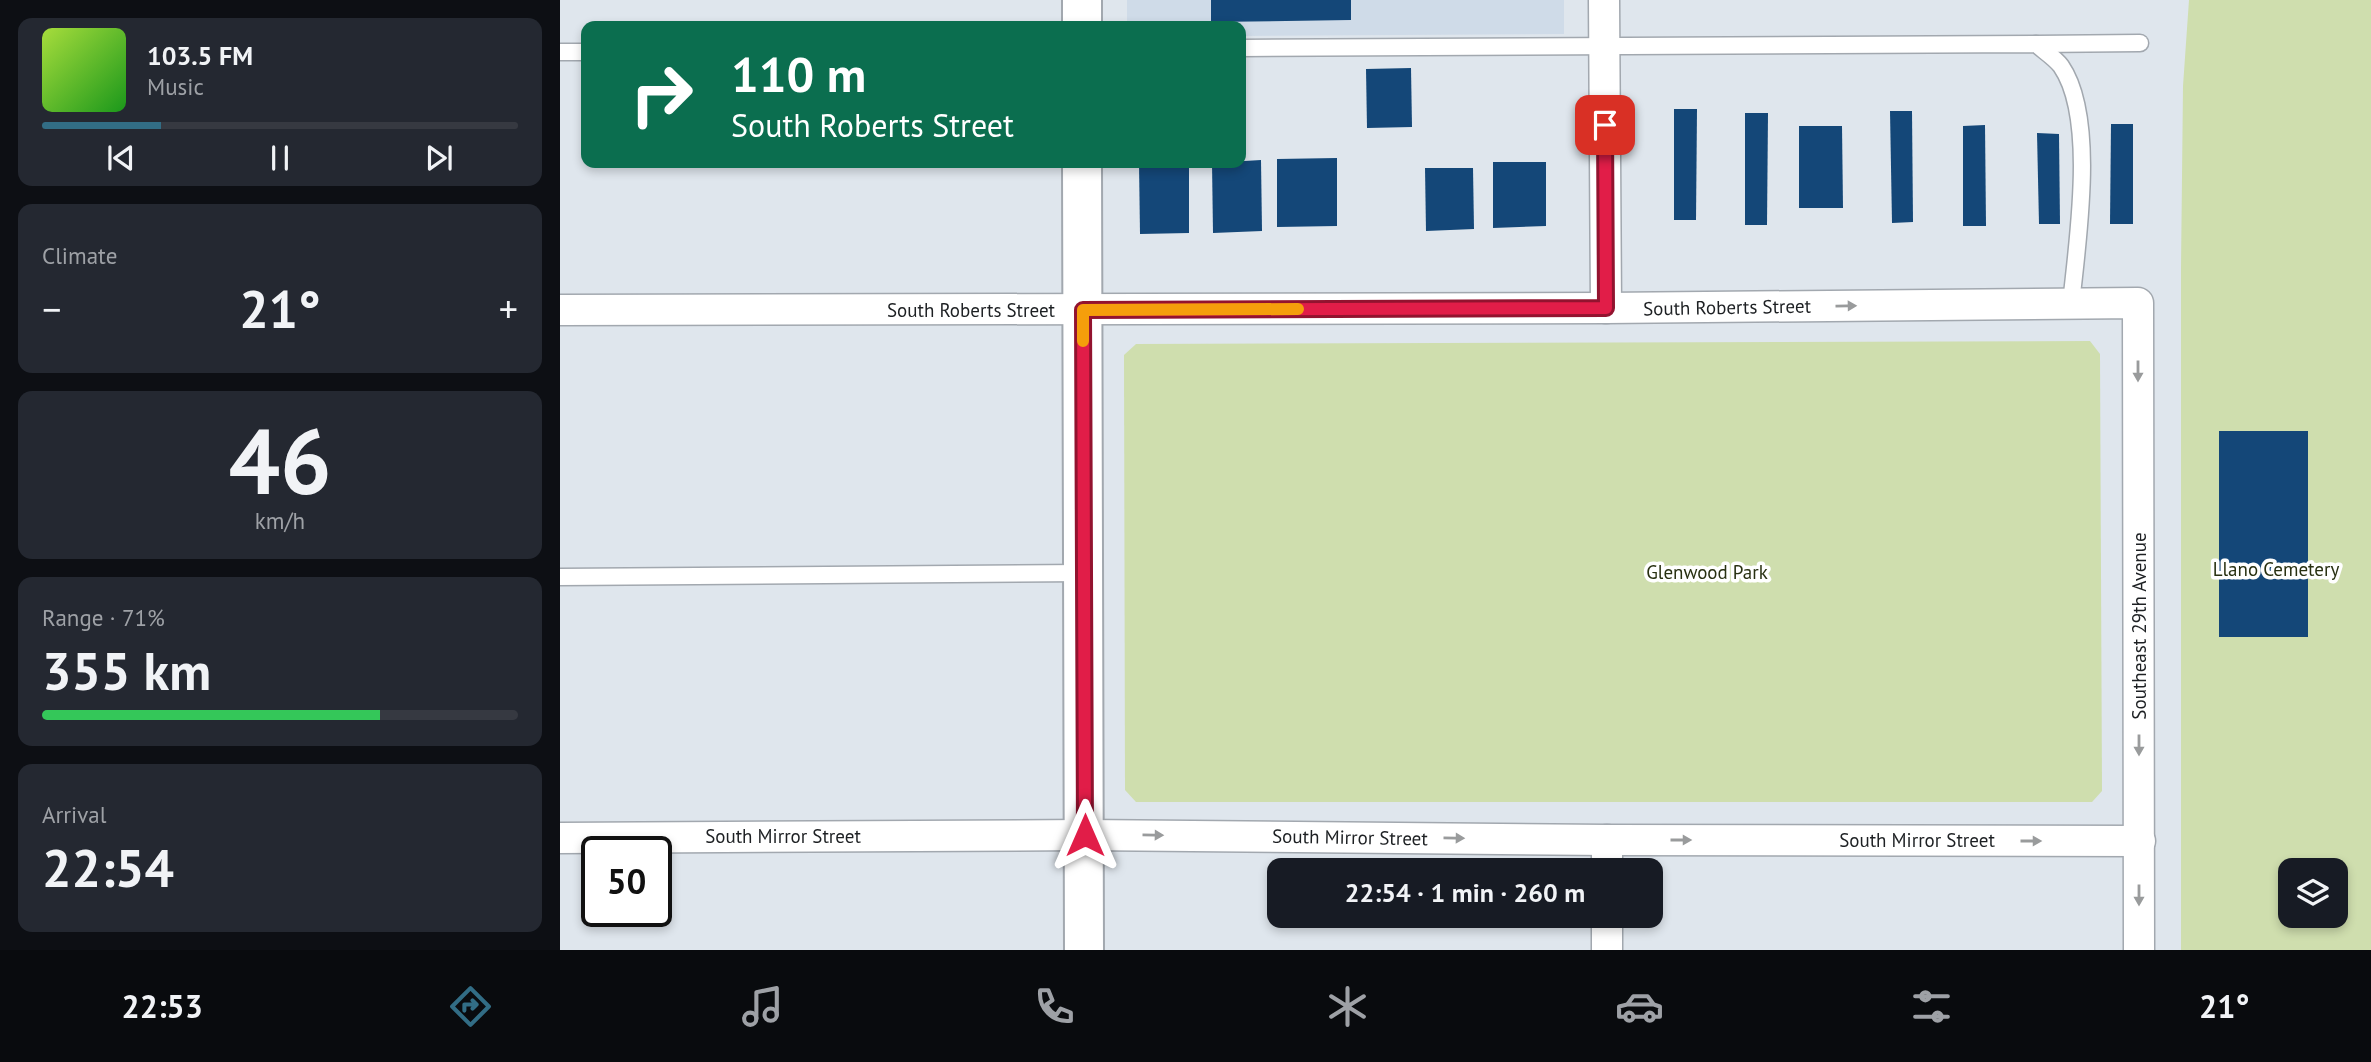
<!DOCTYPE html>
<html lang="en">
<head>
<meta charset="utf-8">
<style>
	:root { --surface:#171b24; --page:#242831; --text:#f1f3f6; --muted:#9ea1a6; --line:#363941; --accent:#326d85 }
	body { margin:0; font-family:"PT Sans",sans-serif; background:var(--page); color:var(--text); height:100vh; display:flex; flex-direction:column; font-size:26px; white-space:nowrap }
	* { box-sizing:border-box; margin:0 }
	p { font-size:23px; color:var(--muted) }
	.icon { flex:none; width:38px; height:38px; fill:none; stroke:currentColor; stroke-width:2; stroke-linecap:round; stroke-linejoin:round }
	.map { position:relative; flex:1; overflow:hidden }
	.sheet { display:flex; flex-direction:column; gap:18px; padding:18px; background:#0d0f14; width:560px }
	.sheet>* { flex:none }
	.banner { position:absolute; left:21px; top:21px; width:665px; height:147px; border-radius:14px; box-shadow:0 4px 10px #0003; background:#0b6e4f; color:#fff; overflow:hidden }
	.fabs { position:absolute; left:1718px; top:858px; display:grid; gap:14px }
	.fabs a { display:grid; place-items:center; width:70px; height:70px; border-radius:14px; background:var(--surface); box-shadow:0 4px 10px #0003; font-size:35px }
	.speed { position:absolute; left:21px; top:836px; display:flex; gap:14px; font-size:35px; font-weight:700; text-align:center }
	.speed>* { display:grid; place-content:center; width:91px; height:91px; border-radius:50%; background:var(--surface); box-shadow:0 4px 10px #0003; line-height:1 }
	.speed .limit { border:4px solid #111; border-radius:10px; background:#fff; color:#111 }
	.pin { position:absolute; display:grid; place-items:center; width:60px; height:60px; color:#fff; margin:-30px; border-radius:14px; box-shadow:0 4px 10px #0006 }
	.me { position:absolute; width:77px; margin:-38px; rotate:0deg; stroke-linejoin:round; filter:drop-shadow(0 0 5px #0008) }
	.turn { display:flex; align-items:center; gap:24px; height:147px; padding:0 35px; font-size:32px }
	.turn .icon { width:91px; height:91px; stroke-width:2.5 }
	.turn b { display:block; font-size:49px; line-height:60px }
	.big { font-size:52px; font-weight:700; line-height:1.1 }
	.sheet .tile { flex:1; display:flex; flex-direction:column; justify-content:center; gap:10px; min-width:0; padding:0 24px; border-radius:14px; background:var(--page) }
	.sheet .dial { align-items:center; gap:0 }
	.dial b { font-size:91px; line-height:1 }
	.song { display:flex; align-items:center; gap:21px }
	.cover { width:84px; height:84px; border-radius:10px; background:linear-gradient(135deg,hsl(80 70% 55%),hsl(120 70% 35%)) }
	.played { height:7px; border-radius:4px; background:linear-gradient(90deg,var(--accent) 25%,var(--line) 25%) }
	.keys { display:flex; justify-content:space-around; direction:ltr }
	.heat { display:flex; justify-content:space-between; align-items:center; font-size:38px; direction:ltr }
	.charge { height:10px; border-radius:5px; background:linear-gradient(90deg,#34c759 71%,var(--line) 0) }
	.trip { position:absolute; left:707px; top:858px; width:396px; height:70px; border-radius:14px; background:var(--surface); box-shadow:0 4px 10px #0003; font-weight:700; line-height:70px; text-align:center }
	.dock { display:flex; height:112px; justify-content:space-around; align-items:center; background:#090b0e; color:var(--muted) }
	.dock .icon { width:49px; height:49px }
	.dock .current { color:var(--accent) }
	.dock b { font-size:32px; color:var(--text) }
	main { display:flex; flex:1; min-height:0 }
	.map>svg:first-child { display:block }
	.built { fill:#cfdbe8 }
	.green { fill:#cfdeae; fill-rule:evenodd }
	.building { fill:#144778 }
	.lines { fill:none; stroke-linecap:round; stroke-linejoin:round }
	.service-casing { stroke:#a2a8af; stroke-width:19 }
	.minor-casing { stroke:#a2a8af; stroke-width:33 }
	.secondary-casing { stroke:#a2a8af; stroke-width:42 }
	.service { stroke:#fff; stroke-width:16 }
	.minor { stroke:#fff; stroke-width:30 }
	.secondary { stroke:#fff; stroke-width:38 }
	.oneway { fill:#999b9c }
	.route-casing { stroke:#92132f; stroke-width:18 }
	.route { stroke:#e11d48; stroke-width:12 }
	.slow { stroke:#f59e0b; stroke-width:12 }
	.labels { text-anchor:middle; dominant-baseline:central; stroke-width:7; stroke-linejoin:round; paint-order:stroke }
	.street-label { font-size:19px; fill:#1d2023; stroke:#fff }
	.park-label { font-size:19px; fill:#283011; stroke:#fff }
</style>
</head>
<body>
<main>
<section class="sheet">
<div class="tile">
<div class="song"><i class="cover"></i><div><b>103.5 FM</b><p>Music</p></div></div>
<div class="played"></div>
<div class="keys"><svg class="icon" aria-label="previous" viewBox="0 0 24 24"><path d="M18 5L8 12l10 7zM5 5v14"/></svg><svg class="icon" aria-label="pause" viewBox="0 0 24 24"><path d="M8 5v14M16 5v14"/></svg><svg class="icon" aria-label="next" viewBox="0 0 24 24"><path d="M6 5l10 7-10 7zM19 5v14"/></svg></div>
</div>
<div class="tile"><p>Climate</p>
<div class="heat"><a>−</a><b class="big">21°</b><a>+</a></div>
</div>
<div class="tile dial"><b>46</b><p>km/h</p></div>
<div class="tile"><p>Range · 71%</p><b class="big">355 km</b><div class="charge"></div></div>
<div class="tile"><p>Arrival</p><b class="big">22:54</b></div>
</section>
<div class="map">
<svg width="1811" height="950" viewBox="0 0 1811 950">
	<rect width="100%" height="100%" fill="#dfe6ed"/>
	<polygon class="built" points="567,0 1004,0 1004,34 681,36 681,26 567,26"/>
	<g class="green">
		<path d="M 1629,0 L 1811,0 L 1811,950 L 1621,950 L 1621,268 L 1623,86 ZM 1731,870 L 1776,870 L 1776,915 L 1731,915 Z"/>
		<polygon points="1530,341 1540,354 1542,791 1532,802 576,802 565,790 564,355 576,344"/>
	</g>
	<g class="building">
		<polygon points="651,0 791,0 791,20 651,22"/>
		<polygon points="851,68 852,127 807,128 806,69"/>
		<polygon points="1114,109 1137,109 1136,220 1114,220"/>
		<polygon points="1330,111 1352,111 1353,222 1332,223"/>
		<polygon points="1185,113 1208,113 1207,225 1185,225"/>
		<polygon points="1551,124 1573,124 1573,224 1550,224"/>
		<polygon points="1425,125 1426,226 1403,226 1403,126"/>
		<polygon points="1239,126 1282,126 1283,208 1239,208"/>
		<polygon points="1477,133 1499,134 1500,224 1479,224"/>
		<polygon points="777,158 777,226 717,227 717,159"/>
		<polygon points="701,160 702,231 653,233 652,163"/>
		<polygon points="933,162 986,162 986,226 933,228"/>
		<polygon points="579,163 629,163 629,233 580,234"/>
		<polygon points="865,168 913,168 914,229 866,231"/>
		<rect x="1659" y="431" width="89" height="206"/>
	</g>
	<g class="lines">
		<defs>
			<g id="service">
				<polyline points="1476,44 1580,43"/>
				<path d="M 681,48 L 1476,44 C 1484,51 1495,58 1501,66 C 1537,118 1517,243 1511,304"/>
				<polyline points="0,52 26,52"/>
				<polyline points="0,577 523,573"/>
			</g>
			<g id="minor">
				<polyline points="1044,0 1046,308"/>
				<polyline points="0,310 1046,308 1578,303 1579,950"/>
				<polyline points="0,838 525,835 1047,840 1580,841"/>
				<polyline points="1047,840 1047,870"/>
				<polyline points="1047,915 1047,950"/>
			</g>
			<g id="secondary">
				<polyline points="522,0 522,26"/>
				<polyline points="522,163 524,950"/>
			</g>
		</defs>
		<use href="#service" class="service-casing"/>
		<use href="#minor" class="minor-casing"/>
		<use href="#secondary" class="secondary-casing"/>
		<use href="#service" class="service"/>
		<use href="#minor" class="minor"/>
		<use href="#secondary" class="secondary"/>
	</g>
	<defs><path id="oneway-solid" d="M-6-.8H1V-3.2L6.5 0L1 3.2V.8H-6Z" transform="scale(1.75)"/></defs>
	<g class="oneway">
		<use href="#oneway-solid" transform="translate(1286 306) rotate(-1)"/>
		<use href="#oneway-solid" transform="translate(1578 371) rotate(90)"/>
		<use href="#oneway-solid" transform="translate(1579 745) rotate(90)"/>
		<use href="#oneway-solid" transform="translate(593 835) rotate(1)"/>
		<use href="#oneway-solid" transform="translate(894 838) rotate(1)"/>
		<use href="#oneway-solid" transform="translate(1121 840)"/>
		<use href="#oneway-solid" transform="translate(1471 841)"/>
		<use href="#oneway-solid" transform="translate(1579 895) rotate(90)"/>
	</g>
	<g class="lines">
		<defs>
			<polyline id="route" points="525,835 523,310 1046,308 1045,125"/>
		</defs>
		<use href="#route" class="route-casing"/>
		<use href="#route" class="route"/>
		<polyline class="slow" points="523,341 523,310 738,309"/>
	</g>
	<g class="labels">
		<g class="street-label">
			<text transform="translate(1167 307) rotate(-1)">South Roberts Street</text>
			<text x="411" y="310">South Roberts Street</text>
			<text transform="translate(1579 626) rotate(-90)">Southeast 29th Avenue</text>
			<text x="223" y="836">South Mirror Street</text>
			<text transform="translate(790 837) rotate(1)">South Mirror Street</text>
			<text x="1357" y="840">South Mirror Street</text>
		</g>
		<g class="park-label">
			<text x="1716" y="569">Llano Cemetery</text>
			<text x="1147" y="572">Glenwood Park</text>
		</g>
	</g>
</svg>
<div class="fabs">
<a><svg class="icon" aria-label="layers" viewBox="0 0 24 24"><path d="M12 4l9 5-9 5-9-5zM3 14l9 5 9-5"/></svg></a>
</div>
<div class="speed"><div class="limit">50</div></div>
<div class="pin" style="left:1045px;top:125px;background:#d93025"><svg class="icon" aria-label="arrive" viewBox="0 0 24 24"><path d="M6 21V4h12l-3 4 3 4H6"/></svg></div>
<svg class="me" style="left:525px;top:835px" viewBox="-20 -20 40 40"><path d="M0-17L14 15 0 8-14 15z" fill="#e11d48" stroke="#fff" stroke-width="4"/></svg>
<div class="trip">22:54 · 1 min · 260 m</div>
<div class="banner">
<div class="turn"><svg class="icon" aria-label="right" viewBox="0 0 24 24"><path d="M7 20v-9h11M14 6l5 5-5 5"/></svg><div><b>110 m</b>South Roberts Street</div></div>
</div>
</div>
</main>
<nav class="dock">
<b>22:53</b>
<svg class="icon current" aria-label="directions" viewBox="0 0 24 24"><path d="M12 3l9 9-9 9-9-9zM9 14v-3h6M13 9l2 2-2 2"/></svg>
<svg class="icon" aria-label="music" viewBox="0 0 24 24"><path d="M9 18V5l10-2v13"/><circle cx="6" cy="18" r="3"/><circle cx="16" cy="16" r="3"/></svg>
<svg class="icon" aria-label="phone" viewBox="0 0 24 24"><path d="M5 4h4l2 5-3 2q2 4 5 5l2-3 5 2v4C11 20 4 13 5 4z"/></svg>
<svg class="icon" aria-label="climate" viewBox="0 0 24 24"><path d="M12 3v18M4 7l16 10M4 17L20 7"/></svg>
<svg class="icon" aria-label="car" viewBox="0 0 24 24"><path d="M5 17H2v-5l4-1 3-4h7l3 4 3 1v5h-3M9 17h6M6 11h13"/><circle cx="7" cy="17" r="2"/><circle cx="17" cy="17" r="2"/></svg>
<svg class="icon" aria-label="filters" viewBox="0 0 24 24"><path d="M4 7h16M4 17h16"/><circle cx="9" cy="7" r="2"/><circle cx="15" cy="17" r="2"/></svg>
<b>21°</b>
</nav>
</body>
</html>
